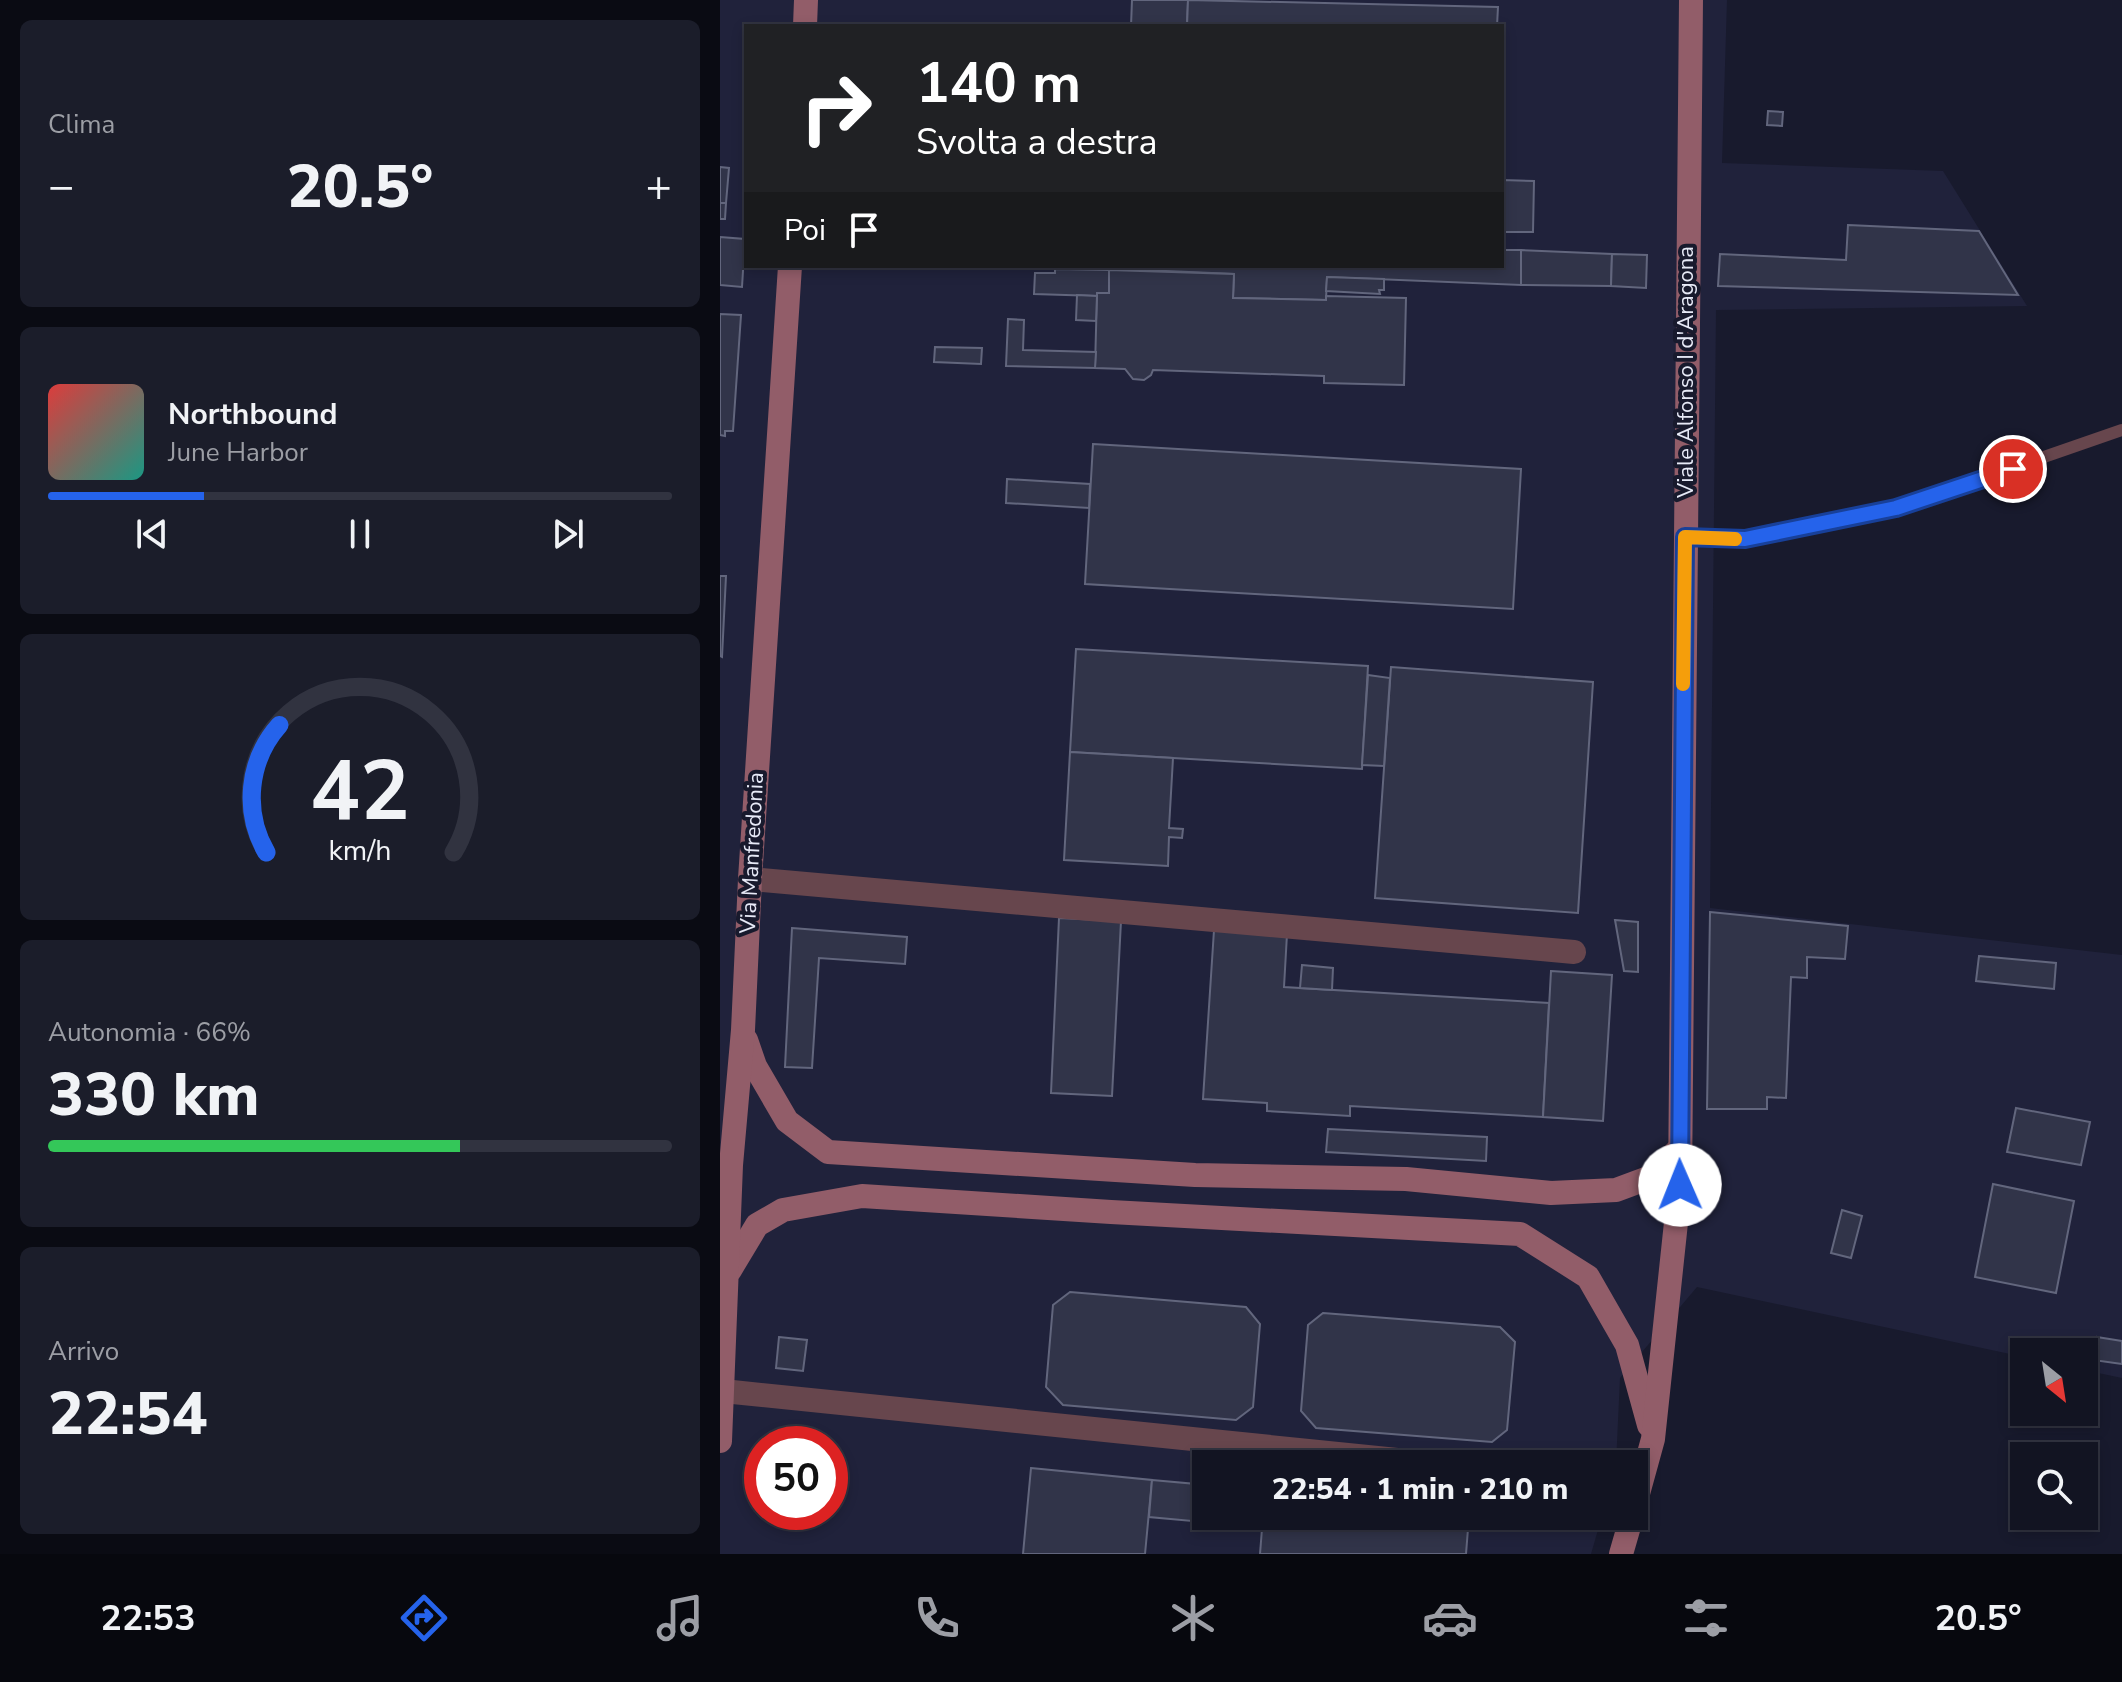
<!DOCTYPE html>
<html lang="it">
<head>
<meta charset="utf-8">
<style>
	:root { --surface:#121422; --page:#1b1d2a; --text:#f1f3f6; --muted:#9c9ea5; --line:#313340; --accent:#2563eb }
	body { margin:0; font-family:"Nunito Sans",sans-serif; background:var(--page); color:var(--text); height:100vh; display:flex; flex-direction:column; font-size:30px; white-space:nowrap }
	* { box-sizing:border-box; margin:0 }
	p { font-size:26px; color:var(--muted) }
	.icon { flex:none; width:44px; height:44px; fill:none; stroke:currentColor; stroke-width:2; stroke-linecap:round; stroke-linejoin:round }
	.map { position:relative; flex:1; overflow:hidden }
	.sheet { display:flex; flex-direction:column; gap:20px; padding:20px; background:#0a0b13; width:720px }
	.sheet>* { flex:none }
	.top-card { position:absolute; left:24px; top:24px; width:760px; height:244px; border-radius:0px; box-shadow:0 4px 12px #0003,0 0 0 2px var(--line); background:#202124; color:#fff; overflow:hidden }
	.needle { width:52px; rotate:150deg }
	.tools { position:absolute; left:1290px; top:1338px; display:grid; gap:16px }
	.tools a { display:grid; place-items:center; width:88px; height:88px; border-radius:0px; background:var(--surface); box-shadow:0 4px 12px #0003,0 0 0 2px var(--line); font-size:40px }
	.speed { position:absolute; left:24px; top:1426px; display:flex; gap:16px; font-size:40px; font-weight:700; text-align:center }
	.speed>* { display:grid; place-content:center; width:104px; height:104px; border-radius:50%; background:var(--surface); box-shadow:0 4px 12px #0003,0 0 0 2px var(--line); line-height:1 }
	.speed .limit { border:12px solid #d22; background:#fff; color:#111 }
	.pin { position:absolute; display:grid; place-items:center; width:68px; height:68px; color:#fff; margin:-34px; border:4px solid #fff; border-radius:50%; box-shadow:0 2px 8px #0007 }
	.me { position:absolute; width:88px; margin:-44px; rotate:359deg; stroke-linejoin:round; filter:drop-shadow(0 0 6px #0008) }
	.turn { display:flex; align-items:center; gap:28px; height:168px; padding:0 40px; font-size:36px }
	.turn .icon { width:104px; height:104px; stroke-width:2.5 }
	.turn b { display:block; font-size:56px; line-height:68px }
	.then { display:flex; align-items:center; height:76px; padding:0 40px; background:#0003; gap:16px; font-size:30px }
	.big { font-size:60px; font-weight:800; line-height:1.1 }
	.sheet .card { flex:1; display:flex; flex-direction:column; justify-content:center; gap:12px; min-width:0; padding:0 28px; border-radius:12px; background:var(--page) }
	.sheet .dial { align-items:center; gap:0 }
	.dial svg { height:208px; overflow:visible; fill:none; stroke:var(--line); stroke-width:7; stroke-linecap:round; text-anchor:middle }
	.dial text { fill:var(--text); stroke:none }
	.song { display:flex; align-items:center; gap:24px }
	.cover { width:96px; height:96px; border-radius:12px; background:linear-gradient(135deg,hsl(0 70% 55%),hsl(170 70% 35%)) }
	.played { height:8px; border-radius:4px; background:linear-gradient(90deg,var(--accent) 25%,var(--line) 25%) }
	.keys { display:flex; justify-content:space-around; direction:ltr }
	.heat { display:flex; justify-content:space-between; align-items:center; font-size:44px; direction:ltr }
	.charge { height:12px; border-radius:6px; background:linear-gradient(90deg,#34c759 66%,var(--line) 0) }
	.trip { position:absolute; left:472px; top:1450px; width:456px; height:80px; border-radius:0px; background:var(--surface); box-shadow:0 4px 12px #0003,0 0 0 2px var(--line); font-weight:800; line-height:80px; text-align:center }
	.menu { display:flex; height:128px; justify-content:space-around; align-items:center; background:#07080e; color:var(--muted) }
	.menu .icon { width:56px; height:56px }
	.menu .selected { color:var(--accent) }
	.menu b { font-size:36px; color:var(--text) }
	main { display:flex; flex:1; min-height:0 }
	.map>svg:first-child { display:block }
	.built { fill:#20223b; fill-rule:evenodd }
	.building { fill:#313449; stroke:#62667d; stroke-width:2 }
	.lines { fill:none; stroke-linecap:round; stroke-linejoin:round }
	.service { stroke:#67464d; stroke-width:12 }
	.minor { stroke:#67464d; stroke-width:24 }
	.secondary { stroke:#925d69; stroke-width:24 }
	.route-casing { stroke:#184099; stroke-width:20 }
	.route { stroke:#2563eb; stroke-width:14 }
	.slow { stroke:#f59e0b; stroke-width:14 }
	.labels { text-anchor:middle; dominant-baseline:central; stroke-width:8; stroke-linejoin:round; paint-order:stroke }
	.street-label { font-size:22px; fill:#e7eaf7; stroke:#181a2d }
</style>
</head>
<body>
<main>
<section class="sheet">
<div class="card"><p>Clima</p>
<div class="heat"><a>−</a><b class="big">20.5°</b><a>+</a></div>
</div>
<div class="card">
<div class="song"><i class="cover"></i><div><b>Northbound</b><p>June Harbor</p></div></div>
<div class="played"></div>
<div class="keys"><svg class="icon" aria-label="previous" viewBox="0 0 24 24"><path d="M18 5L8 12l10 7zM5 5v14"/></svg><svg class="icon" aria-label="pause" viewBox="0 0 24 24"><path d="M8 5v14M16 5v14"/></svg><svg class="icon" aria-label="next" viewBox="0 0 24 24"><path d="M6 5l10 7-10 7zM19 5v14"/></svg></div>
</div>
<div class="card dial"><svg viewBox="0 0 100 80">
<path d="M14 69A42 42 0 1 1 86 69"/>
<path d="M14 69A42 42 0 0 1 19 20" stroke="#2563eb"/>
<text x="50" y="56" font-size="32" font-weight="700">42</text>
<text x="50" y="72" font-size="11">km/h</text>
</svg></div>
<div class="card"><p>Autonomia · 66%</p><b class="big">330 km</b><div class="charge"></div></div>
<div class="card"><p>Arrivo</p><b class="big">22:54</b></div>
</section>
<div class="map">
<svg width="1402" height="1554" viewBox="0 0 1402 1554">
	<rect width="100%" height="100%" fill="#181a2d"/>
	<path class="built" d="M 0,0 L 1007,0 L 1002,163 L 1223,171 L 1307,306 L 996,310 L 990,908 L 1402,955 L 1402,1378 L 1364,1370 L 1364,1352 L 1304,1352 L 1304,1357 L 977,1287 L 900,1378 L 896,1464 L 486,1464 L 486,1516 L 882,1516 L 871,1554 L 0,1554 ZM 26,26 L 782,26 L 782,266 L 26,266 ZM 42,1444 L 110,1444 L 110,1512 L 42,1512 Z"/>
	<g class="building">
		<polygon points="412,0 468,0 467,26 411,26"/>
		<polygon points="468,0 778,7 777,26 467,26"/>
		<polygon points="1048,111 1063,112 1062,126 1047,125"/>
		<polygon points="0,167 9,168 6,203 0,203"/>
		<polygon points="782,180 814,181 813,232 782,232"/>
		<polygon points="0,203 6,203 5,219 0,219"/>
		<polygon points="1128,225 1259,231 1298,295 998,286 1000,254 1126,260"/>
		<polygon points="0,237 25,239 22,287 0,285"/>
		<polygon points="782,250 801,250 801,285 607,277 606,300 513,298 514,274 400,269 400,266 782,266"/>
		<polygon points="801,250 892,254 891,286 801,285"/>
		<polygon points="892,254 927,255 926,288 891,286"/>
		<polygon points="374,266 400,266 400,269 374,268"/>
		<polygon points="335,269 389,270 389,293 377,293 377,296 314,294 315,273 335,273"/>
		<polygon points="389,270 514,274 513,298 606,300 606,296 686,298 684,385 604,383 604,376 433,370 431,375 424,380 413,379 405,369 375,368 377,293 389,293"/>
		<polygon points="607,277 664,279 664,290 659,290 660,294 606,291"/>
		<polygon points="357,295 377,296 376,321 356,320"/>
		<polygon points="0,314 21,315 13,431 5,431 5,436 0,435"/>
		<polygon points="288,319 304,320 303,350 376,352 375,368 286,366"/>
		<polygon points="215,347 262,348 261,364 214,362"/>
		<polygon points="373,444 801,469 793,609 365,584"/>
		<polygon points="287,479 370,484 369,508 286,503"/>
		<polygon points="0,576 6,576 2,657 0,656"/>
		<polygon points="356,649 648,666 642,769 350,752"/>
		<polygon points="671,667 873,682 858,913 655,898"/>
		<polygon points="648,675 670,678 664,766 642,765"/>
		<polygon points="350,752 453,758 449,828 463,829 462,838 449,837 448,866 344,860"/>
		<polygon points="990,912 1128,926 1125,959 1087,957 1087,978 1071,977 1066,1098 1047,1097 1047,1109 987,1109"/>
		<polygon points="339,918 401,921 392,1096 331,1093"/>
		<polygon points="895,920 918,922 918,972 904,971"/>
		<polygon points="72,928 187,937 185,964 99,958 92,1068 65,1067"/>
		<polygon points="494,930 567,934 564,987 829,1003 823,1117 630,1106 630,1116 547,1111 547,1103 483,1099"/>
		<polygon points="1259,956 1336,963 1334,989 1256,981"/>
		<polygon points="582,965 613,968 612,990 580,988"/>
		<polygon points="831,971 892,975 883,1121 823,1117"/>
		<polygon points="1296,1108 1370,1122 1361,1165 1287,1152"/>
		<polygon points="608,1129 767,1137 766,1161 606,1152"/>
		<polygon points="1273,1184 1354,1201 1336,1293 1255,1277"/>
		<polygon points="1122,1210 1142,1216 1131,1258 1111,1253"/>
		<polygon points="350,1292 526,1307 540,1324 533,1407 516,1420 343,1405 326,1387 333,1305"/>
		<polygon points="603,1313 780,1327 795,1342 787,1430 772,1442 596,1428 581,1411 588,1325"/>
		<polygon points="59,1337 87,1340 83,1371 56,1368"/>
		<polygon points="1377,1337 1402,1341 1402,1364 1373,1360"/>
		<polygon points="311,1468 432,1480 425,1554 303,1554"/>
		<polygon points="432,1480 476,1484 472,1521 429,1517"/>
		<polygon points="543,1516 749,1516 746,1554 540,1554"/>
	</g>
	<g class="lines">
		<polyline class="service" points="965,537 1025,539 1176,508 1402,430"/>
		<g class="minor">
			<polyline points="30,879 854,952"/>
			<polyline points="3,1391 697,1462"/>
		</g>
		<g class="secondary">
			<polyline points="85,26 86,0"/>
			<polyline points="26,1040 35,1066 67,1121 108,1152 475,1175 686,1179 831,1193 896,1190 931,1177 959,1149"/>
			<polyline points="10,1270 37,1225 63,1210 142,1196 391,1212 800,1234 868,1277 907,1345 929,1425"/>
			<polyline points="0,1441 11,1165 23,1030 30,879 70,266"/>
			<polyline points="914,1508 933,1439 960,1185 971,0"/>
			<polyline points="901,1554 912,1516"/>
		</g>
	</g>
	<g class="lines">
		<defs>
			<polyline id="route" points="960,1185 965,537 1025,539 1176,508 1293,469"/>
		</defs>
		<use href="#route" class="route-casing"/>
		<use href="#route" class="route"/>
		<polyline class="slow" points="963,684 965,537 1015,539"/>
	</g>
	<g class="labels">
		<g class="street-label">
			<text transform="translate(966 372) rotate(-90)">Viale Alfonso I d'Aragona</text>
			<text transform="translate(32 853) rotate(-87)">Via Manfredonia</text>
		</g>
	</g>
</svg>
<div class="tools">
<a><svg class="needle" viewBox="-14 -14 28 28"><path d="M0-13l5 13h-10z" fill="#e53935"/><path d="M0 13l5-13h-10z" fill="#9c9ea5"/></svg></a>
<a><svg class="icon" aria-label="search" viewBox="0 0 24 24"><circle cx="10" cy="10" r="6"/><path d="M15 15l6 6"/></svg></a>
</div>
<div class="speed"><div class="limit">50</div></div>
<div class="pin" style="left:1293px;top:469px;background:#d93025"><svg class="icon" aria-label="arrive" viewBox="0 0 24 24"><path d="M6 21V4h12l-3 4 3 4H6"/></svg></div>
<svg class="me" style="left:960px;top:1185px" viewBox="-20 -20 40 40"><circle r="19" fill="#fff"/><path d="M0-13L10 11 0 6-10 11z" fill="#2563eb"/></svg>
<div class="trip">22:54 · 1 min · 210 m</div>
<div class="top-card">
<div class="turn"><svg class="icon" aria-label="right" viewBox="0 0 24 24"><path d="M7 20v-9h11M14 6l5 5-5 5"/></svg><div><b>140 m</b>Svolta a destra</div></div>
<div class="then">Poi<svg class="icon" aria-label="arrive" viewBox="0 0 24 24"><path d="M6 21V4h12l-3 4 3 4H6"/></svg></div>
</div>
</div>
</main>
<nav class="menu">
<b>22:53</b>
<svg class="icon selected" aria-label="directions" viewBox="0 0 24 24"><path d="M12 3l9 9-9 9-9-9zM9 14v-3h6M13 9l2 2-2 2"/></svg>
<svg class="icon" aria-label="music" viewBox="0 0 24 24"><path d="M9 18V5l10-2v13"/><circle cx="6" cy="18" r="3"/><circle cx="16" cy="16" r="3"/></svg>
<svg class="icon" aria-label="phone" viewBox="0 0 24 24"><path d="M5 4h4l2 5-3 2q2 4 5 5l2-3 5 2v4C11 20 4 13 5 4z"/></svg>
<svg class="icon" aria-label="climate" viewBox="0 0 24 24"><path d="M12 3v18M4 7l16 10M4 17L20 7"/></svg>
<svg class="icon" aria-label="car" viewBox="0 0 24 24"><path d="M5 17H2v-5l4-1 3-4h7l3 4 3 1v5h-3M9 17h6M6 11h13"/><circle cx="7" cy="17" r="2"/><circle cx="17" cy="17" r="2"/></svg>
<svg class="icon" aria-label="filters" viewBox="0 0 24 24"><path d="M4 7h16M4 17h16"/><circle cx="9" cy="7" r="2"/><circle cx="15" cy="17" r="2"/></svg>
<b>20.5°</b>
</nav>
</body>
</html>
